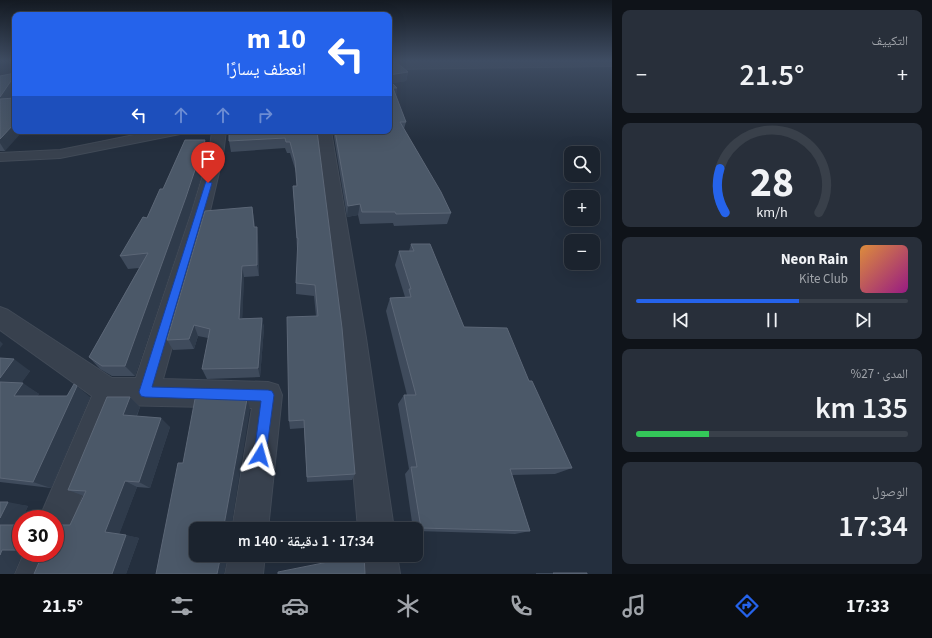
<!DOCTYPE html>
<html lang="ar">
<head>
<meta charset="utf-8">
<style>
	:root { --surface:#1b232e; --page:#282f3a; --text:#f1f3f6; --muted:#a0a4aa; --line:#39404a; --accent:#2563eb }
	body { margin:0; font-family:"Source Sans 3","Noto Naskh Arabic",sans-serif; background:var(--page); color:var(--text); direction:rtl; height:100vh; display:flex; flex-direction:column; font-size:15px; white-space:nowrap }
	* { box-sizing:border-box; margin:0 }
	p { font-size:13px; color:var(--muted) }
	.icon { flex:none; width:22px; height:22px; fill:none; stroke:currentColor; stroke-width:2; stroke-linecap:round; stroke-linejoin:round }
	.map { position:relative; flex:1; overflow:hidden; direction:ltr }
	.side { display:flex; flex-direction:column; gap:10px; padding:10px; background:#0f1319; width:320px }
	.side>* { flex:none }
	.guide { position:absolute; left:12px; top:12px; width:380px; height:122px; border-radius:8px; box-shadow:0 4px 16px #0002,0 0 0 1px var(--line); direction:rtl; background:#2563eb; color:#fff; overflow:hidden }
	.controls { position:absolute; left:564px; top:146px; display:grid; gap:8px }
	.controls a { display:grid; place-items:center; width:36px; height:36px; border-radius:8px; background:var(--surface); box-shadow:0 4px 16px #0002,0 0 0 1px var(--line); font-size:20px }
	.speed { position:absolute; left:12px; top:510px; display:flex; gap:8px; font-size:20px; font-weight:700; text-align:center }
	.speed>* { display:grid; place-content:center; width:52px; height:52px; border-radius:50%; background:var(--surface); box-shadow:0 4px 16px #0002,0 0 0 1px var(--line); line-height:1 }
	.speed .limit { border:6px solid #d22; background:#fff; color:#111 }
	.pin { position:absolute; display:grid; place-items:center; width:34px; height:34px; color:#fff; margin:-41px -17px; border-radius:50% 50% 50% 0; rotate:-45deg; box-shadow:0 0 4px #0007 }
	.pin .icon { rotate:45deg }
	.me { position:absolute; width:44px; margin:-22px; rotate:8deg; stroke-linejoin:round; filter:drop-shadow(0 0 3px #0008) }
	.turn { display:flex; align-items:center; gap:14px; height:84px; padding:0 20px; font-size:18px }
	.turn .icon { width:52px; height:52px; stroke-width:2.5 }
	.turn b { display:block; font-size:28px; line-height:34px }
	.lanes { display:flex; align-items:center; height:38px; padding:0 20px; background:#0003; justify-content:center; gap:20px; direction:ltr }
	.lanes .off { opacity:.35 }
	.big { font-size:30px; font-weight:600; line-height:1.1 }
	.side .tile { flex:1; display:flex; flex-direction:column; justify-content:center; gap:6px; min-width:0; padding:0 14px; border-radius:8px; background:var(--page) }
	.side .dial { align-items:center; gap:0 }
	.dial svg { height:104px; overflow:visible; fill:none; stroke:var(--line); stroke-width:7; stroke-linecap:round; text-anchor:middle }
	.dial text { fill:var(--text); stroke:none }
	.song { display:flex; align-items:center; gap:12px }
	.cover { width:48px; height:48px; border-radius:6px; background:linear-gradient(135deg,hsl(30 70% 55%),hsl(310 70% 35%)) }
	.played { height:4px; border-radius:2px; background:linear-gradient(90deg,var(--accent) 60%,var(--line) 60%) }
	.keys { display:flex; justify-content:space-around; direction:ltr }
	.heat { display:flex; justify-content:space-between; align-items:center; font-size:22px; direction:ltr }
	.charge { height:6px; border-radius:3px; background:linear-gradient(90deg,#34c759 27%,var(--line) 0) }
	.trip { position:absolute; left:189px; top:522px; width:234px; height:40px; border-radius:8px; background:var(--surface); box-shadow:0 4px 16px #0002,0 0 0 1px var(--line); font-weight:600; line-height:40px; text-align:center; direction:rtl }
	.dock { display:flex; height:64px; justify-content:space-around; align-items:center; background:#0b0e12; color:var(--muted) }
	.dock .icon { width:28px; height:28px }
	.dock .current { color:var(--accent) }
	.dock b { font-size:18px; color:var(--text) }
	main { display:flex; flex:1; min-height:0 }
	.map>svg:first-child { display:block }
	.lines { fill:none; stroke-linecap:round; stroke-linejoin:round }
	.minor-casing { stroke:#414a57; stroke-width:2 }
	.minor { fill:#38414e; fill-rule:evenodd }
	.wall { fill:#3f4b5c }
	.shaded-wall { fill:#2f3b4b }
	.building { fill:#4b5868; stroke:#5c6777 }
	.route { fill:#2563eb; stroke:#184099 }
</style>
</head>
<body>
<main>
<section class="side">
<div class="tile"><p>التكييف</p>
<div class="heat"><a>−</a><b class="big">21.5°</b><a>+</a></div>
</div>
<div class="tile dial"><svg viewBox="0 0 100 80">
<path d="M14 69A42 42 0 1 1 86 69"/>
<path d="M14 69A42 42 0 0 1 10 35" stroke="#2563eb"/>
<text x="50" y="56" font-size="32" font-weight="700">28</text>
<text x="50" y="72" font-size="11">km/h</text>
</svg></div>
<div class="tile">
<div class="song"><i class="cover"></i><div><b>Neon Rain</b><p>Kite Club</p></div></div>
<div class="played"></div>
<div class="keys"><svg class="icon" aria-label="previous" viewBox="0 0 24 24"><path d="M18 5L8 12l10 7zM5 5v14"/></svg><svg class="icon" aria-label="pause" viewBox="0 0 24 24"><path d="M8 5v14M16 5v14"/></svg><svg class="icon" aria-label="next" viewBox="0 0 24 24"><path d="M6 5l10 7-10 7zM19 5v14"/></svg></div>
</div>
<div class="tile"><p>المدى · 27%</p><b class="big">135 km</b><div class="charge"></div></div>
<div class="tile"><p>الوصول</p><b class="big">17:34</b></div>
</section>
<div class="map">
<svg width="612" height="574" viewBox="0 0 612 574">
	<rect width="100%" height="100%" fill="#242f3e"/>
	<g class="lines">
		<defs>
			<g id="minor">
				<polygon points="612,60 612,66 389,69 389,63"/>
				<polygon points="154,131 182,131 180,134 60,158 0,161 0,153 60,150"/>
				<polygon points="212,131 226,131 223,155 210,211 163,379 268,382 278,385 282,395 268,529 232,529 252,408 117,405 67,534 55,539 55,519 39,519 92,396 0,330 0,307 8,310 112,378 136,378 192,211 209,155"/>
				<polygon points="317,131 331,131 366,338 394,529 358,529 342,338"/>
				<polygon points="55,540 61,553 53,574 15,574 24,553 55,553"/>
				<polygon points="229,555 265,555 263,574 225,574"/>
				<polygon points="361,555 397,555 400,574 362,574"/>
			</g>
		</defs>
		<use href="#minor" class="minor-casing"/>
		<use href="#minor" class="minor"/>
	</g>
	<g class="wall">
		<polygon points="389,61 408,72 406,81 392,83 397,88 396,96 406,122 404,129 451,213 447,224 394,226 393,223 360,224 358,215 347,217 333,131 389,131"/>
		<polygon points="15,73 15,92 11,99 5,151 0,151 0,76"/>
		<polygon points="317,131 355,474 352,480 307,482 304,428 290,429 289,421 316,316 314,296 296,294 296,283 298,249 297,249 293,186 297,186 296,172 290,153 287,153 285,148 231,152 229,141"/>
		<polygon points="205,140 208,153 191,211 135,376 112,376 100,369 89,357 139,268 128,269 120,256 147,218"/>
		<polygon points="252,207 255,227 258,239 259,276 244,277 242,318 262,318 264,328 260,377 207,379 202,369 208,338 198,336 194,349 173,350 167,340"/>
		<polygon points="411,244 464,327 529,381 572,468 555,474 512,475 530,531 515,534 416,531 416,529 413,529 405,474 409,469 398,404 404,395 407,395 386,311 390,298 405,297 395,265 399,251 409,251"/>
		<polygon points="0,358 30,371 21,383 39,394 37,396 90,397 51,488 0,482"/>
		<polygon points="130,397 140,407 137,416 170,427 150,488 137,487 119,534 139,538 126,574 34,574 70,525 84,496 68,490"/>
		<polygon points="0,502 28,506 22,519 21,519 20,525 21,525 21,553 0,574"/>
		<polygon points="340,555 364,555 340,560"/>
		<polygon points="536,573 553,573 587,574 536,574"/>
	</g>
	<g class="shaded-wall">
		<polygon points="408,72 406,81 389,84 389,75"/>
		<polygon points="15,75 15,92 7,106 0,103 0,97"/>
		<polygon points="393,88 397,88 395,98"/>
		<polygon points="15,123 15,131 23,131 5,151 0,143 0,139"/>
		<polygon points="205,140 208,153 191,211 135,376 125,366"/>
		<polygon points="360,204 358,215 347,217 348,206"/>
		<polygon points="252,207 254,218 256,238 254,227"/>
		<polygon points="257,227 258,239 259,276 257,265"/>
		<polygon points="242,266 244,277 242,329 239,319"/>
		<polygon points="262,318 264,328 260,377 258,368"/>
		<polygon points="194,325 198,336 194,349 189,339"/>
		<polygon points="0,341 3,344 0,348"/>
		<polygon points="14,359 30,371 15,392 0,383 0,378"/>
		<polygon points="23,383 39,394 31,406 14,396"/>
		<polygon points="77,386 90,397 51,488 33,482"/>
		<polygon points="130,397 140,407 133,424 123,415"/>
		<polygon points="247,399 250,409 231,529 226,527 224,525"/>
		<polygon points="161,418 170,427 150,488 139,482"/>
		<polygon points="125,481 137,487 119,535 105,532"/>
		<polygon points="8,502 28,506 22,519 21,519 21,522 18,528 0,525 0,518"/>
		<polygon points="126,535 139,538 126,574 112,574"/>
		<polygon points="2,550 21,551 21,553 23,553 14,574 0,574 0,555"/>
		<polygon points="221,555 228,555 224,574 217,574"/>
	</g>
	<g class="building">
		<polygon points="389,60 389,61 395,61 408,72 389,75"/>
		<polygon points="15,73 15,75 0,97 0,76"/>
		<polygon points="389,80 397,88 393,88 406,122 400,122 441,192 451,213 396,214 395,212 362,212 360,204 348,206 335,131 389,131"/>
		<polygon points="15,98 15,123 0,139 0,99"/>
		<polygon points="229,131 317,131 342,328 355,474 307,477 304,420 289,421 287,317 318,316 315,285 296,283 298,238 297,238 293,186 297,186 295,161 290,142 286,142 285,138 229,141"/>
		<polygon points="185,140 205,140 186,197 125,366 102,366 89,357 148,253 120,256 143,217 147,218 160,189 163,189"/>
		<polygon points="252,207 254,227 257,227 257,265 242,266 239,319 262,318 258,368 202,369 210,329 194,325 189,339 167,340 205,211"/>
		<polygon points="411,244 430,244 464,327 507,328 529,381 532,381 572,468 510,469 530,531 421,528 411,467 417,467 404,395 416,395 390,298 411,297 409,289 411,289 399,251 414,251"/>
		<polygon points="0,358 14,359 0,378"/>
		<polygon points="0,382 23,383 14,396 67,396 74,384 77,386 33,482 0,478"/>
		<polygon points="107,397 130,397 123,415 161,418 139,482 125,481 105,532 126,535 112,574 34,574 43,553 55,553 55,525 70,525 86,491 68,490"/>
		<polygon points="195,399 247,399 224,525 226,527 246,527 246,529 196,529 196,555 221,555 217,574 156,574 178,463 183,463"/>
		<polygon points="0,502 8,502 0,518"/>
		<polygon points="0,525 21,525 21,550 2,550 0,555"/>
		<polygon points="343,555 364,555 365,574 278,574 278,572 343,559"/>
		<polygon points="553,573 587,573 587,574 554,574"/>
	</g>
	<linearGradient id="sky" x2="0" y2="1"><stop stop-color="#141a22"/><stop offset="0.43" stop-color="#3f4d63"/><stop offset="1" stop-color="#3f4d63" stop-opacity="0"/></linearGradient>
	<rect width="612" height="141" fill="url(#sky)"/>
	<polygon class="route" points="206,181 212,183 152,387 268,390 272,391 274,395 266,455 265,459 260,461 255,459 254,455 261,401 145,397 141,396 139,392"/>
</svg>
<div class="controls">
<a><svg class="icon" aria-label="search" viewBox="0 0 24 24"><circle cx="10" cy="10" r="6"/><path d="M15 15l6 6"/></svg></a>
<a>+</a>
<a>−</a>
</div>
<div class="speed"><div class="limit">30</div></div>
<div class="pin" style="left:208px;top:183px;background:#d93025"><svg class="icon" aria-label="arrive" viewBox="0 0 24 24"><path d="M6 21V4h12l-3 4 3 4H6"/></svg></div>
<svg class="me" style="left:260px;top:455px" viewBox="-20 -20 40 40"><path d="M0-17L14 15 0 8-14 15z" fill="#2563eb" stroke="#fff" stroke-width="4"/></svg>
<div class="trip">17:34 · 1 دقيقة · 140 m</div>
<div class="guide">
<div class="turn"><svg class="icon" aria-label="left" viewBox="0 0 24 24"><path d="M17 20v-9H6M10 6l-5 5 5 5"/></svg><div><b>10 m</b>انعطف يسارًا</div></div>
<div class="lanes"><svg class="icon" aria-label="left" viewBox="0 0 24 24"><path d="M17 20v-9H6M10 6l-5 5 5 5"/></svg><svg class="icon off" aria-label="ahead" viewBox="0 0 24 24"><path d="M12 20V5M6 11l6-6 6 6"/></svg><svg class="icon off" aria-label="ahead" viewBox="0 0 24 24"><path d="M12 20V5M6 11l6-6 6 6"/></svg><svg class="icon off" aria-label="right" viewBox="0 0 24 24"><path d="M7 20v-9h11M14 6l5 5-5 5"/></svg></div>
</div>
</div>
</main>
<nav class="dock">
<b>17:33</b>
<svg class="icon current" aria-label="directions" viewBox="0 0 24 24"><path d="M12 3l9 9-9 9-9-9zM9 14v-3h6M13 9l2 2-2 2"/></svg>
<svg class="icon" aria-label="music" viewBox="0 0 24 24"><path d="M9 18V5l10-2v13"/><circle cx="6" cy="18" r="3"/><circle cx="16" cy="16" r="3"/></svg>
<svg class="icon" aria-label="phone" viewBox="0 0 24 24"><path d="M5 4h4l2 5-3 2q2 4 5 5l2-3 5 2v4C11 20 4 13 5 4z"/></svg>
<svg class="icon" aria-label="climate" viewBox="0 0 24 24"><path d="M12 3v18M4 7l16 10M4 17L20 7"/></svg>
<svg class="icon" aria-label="car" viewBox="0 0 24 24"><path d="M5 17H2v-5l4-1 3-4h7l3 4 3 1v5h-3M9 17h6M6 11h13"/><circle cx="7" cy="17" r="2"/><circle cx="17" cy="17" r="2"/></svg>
<svg class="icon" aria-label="filters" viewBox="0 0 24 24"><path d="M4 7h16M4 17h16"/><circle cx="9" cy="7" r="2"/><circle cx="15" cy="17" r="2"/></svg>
<b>21.5°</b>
</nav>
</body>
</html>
